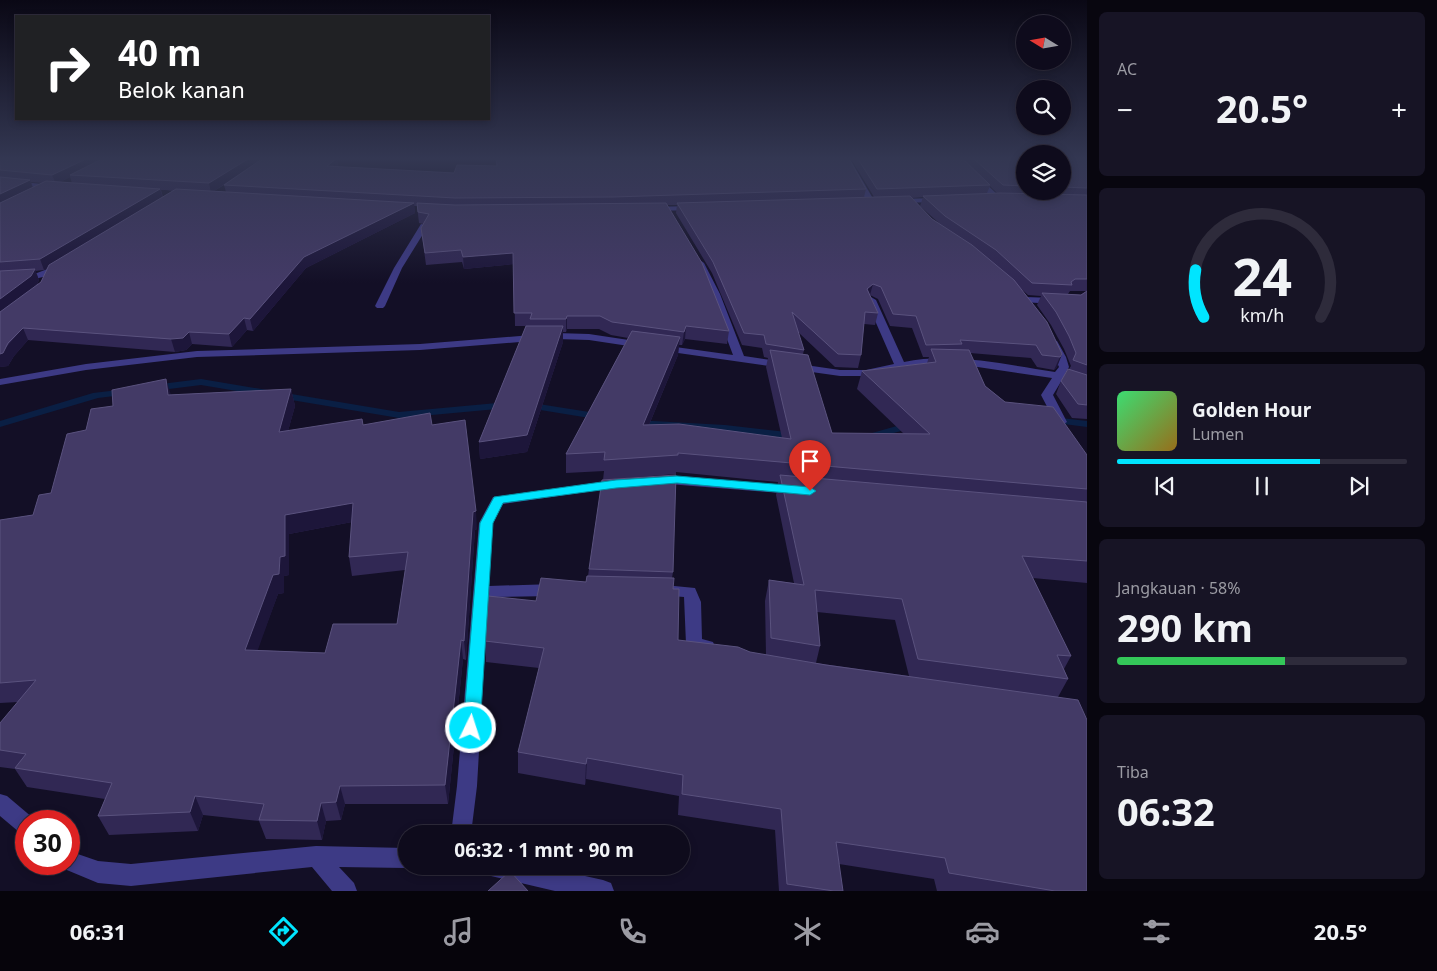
<!DOCTYPE html>
<html lang="id">
<head>
<meta charset="utf-8">
<style>
	:root { --surface:#0e0b1c; --page:#171425; --text:#f1f3f6; --muted:#9b9ba3; --line:#2e2b3b; --accent:#00e5ff }
	body { margin:0; font-family:"Noto Sans",sans-serif; background:var(--page); color:var(--text); height:100vh; display:flex; flex-direction:column; font-size:19px; white-space:nowrap }
	* { box-sizing:border-box; margin:0 }
	p { font-size:16px; color:var(--muted) }
	.icon { flex:none; width:28px; height:28px; fill:none; stroke:currentColor; stroke-width:2; stroke-linecap:round; stroke-linejoin:round }
	.map { position:relative; flex:1; overflow:hidden }
	.panel { display:flex; flex-direction:column; gap:12px; padding:12px; background:#08060f; width:350px }
	.panel>* { flex:none }
	.top-card { position:absolute; left:15px; top:15px; width:475px; height:105px; border-radius:0px; box-shadow:0 2px 8px #0003,0 0 0 1px var(--line); background:#202124; color:#fff; overflow:hidden }
	.needle { width:32px; rotate:281deg }
	.buttons { position:absolute; left:1016px; top:15px; display:grid; gap:10px }
	.buttons a { display:grid; place-items:center; width:55px; height:55px; border-radius:50%; background:var(--surface); box-shadow:0 2px 8px #0003,0 0 0 1px var(--line); font-size:25px }
	.speed { position:absolute; left:15px; top:810px; display:flex; gap:10px; font-size:25px; font-weight:700; text-align:center }
	.speed>* { display:grid; place-content:center; width:65px; height:65px; border-radius:50%; background:var(--surface); box-shadow:0 2px 8px #0003,0 0 0 1px var(--line); line-height:1 }
	.speed .limit { border:8px solid #d22; background:#fff; color:#111 }
	.pin { position:absolute; display:grid; place-items:center; width:42px; height:42px; color:#fff; margin:-51px -21px; border-radius:50% 50% 50% 0; rotate:-45deg; box-shadow:0 0 5px #0007 }
	.pin .icon { rotate:45deg }
	.me { position:absolute; width:55px; margin:-28px; rotate:4deg; stroke-linejoin:round; filter:drop-shadow(0 0 4px #0008) }
	.turn { display:flex; align-items:center; gap:18px; height:105px; padding:0 20px; font-size:22px }
	.turn .icon { width:65px; height:65px; stroke-width:2.5 }
	.turn b { display:block; font-size:35px; line-height:42px }
	.big { font-size:38px; font-weight:700; line-height:1.1 }
	.panel .tile { flex:1; display:flex; flex-direction:column; justify-content:center; gap:8px; min-width:0; padding:0 18px; border-radius:8px; background:var(--page) }
	.panel .dial { align-items:center; gap:0 }
	.dial svg { height:130px; overflow:visible; fill:none; stroke:var(--line); stroke-width:7; stroke-linecap:round; text-anchor:middle }
	.dial text { fill:var(--text); stroke:none }
	.song { display:flex; align-items:center; gap:15px }
	.cover { width:60px; height:60px; border-radius:8px; background:linear-gradient(135deg,hsl(140 70% 55%),hsl(40 70% 35%)) }
	.played { height:5px; border-radius:2px; background:linear-gradient(90deg,var(--accent) 70%,var(--line) 70%) }
	.keys { display:flex; justify-content:space-around; direction:ltr }
	.heat { display:flex; justify-content:space-between; align-items:center; font-size:28px; direction:ltr }
	.charge { height:8px; border-radius:4px; background:linear-gradient(90deg,#34c759 58%,var(--line) 0) }
	.trip { position:absolute; left:398px; top:825px; width:292px; height:50px; border-radius:25px; background:var(--surface); box-shadow:0 2px 8px #0003,0 0 0 1px var(--line); font-weight:700; line-height:50px; text-align:center }
	.dock { display:flex; height:80px; justify-content:space-around; align-items:center; background:#06040b; color:var(--muted) }
	.dock .icon { width:35px; height:35px }
	.dock .current { color:var(--accent) }
	.dock b { font-size:22px; color:var(--text) }
	main { display:flex; flex:1; min-height:0 }
	.map>svg:first-child { display:block }
	.lines { fill:none; stroke-linecap:round; stroke-linejoin:round }
	.stream { fill:#0a1f44; fill-rule:evenodd }
	.minor { fill:#3d3a85; fill-rule:evenodd }
	.wall { fill:#312854; fill-rule:evenodd }
	.shaded-wall { fill:#1d163a }
	.building { fill:#433a66; stroke:#5a527e; fill-rule:evenodd }
	.route { fill:#00e5ff; stroke:#0095a6 }
</style>
</head>
<body>
<main>
<div class="map">
<svg width="1087" height="891" viewBox="0 0 1087 891">
	<rect width="100%" height="100%" fill="#130f26"/>
	<g class="lines">
		<g class="stream">
			<polygon points="201,379 399,412 508,402 513,405 508,408 399,418 201,385 153,391 148,388 153,385"/>
			<polygon points="127,389 131,390 132,392 131,394 98,398 0,427 0,421 93,393"/>
			<polygon points="526,402 602,414 607,417 602,420 522,407 521,405 522,403"/>
			<polygon points="1052,417 1087,421 1087,427 1048,422 1047,420 1048,418"/>
			<polygon points="635,420 725,425 796,433 802,436 796,439 725,431 631,425 630,423 631,421"/>
			<polygon points="911,422 915,423 916,425 915,427 869,440 863,437 865,435"/>
		</g>
		<g class="minor">
			<polygon points="844,159 850,159 875,202 874,204 867,202"/>
			<polygon points="954,159 960,159 1000,197 1000,201 994,201"/>
			<polygon points="0,180 53,185 57,187 53,189 0,184"/>
			<polygon points="940,198 940,202 937,202 897,203 893,201 897,199"/>
			<polygon points="692,206 695,206 695,210 652,211 648,209 652,207"/>
			<polygon points="421,224 428,226 402,268 385,306 383,308 377,308 375,306 394,268"/>
			<path d="M 700,260 L 704,263 L 720,294 L 744,356 L 840,370 L 866,370 L 894,364 L 866,300 L 871,297 L 876,300 L 904,362 C 953,352 1007,365 1055,372 L 1059,367 L 1048,343 L 1053,340 L 1057,341 L 1066,357 L 1069,367 L 1065,374 L 1087,381 L 1087,388 L 1062,380 L 1053,395 L 1067,422 L 1061,426 L 1055,422 L 1041,395 L 1052,378 L 971,366 L 919,365 L 866,376 L 840,376 L 657,350 L 656,348 L 657,346 L 661,345 L 733,355 L 710,294 L 696,263 Z"/>
			<path d="M 58,265 L 62,268 L 61,270 C 42,280 21,281 0,281 L 0,275 L 37,273 Z"/>
			<polygon points="1025,297 1055,298 1060,301 1055,304 1022,302 1020,300"/>
			<polygon points="556,333 589,334 642,342 647,345 642,348 589,340 556,339 420,350 197,357 86,370 0,385 0,379 86,364 197,351 420,344"/>
			<polygon points="661,476 793,486 800,490 793,494 656,483 654,480 656,477"/>
			<polygon points="616,480 621,481 623,484 621,487 503,504 493,523 489,586 554,584 559,586 562,590 559,594 554,596 488,597 477,786 471,834 451,834 457,786 479,523 493,497"/>
			<polygon points="664,585 695,588 701,602 702,639 713,642 715,647 713,652 707,653 688,649 686,644 684,597 659,595 656,591 659,587"/>
			<polygon points="0,794 7,796 33,818 34,821 26,821 26,835 19,832 0,816"/>
			<polygon points="316,846 406,848 406,866 411,866 406,868 339,867 354,883 357,891 332,891 312,867 131,886 98,883 62,868 60,864 69,864 69,851 98,861 131,864"/>
			<polygon points="481,866 540,866 603,880 611,883 614,891 555,891 491,876 484,873"/>
		</g>
	</g>
	<g class="wall">
		<path d="M 0,159 L 257,159 L 257,162 L 262,159 L 337,159 L 338,167 L 454,173 L 496,166 L 496,159 L 849,159 L 866,189 L 864,197 L 874,197 L 851,159 L 1025,159 L 1025,191 L 1062,191 L 1062,159 L 1087,159 L 1087,291 L 1070,291 L 1068,294 L 1081,295 L 1087,291 L 1087,419 L 1072,418 L 1056,394 L 1061,381 L 1071,366 L 1064,349 L 1051,325 L 1037,305 L 1041,296 L 1028,295 L 1019,287 L 1062,354 L 1057,367 L 1054,370 L 1037,367 L 1031,358 L 970,353 L 985,386 L 1005,402 L 1087,455 L 1087,583 L 1033,578 L 1071,656 L 1064,669 L 1068,679 L 1058,697 L 1087,891 L 937,891 L 934,879 L 839,864 L 843,891 L 779,891 L 775,830 L 678,815 L 679,796 L 586,779 L 585,785 L 518,773 L 518,752 L 539,668 L 486,662 L 485,641 L 536,601 L 586,582 L 588,576 L 589,569 L 673,572 L 672,578 L 678,640 L 766,655 L 765,601 L 769,580 L 794,583 L 776,495 L 778,482 L 676,472 L 676,474 L 603,480 L 604,471 L 566,473 L 566,454 L 628,338 L 611,335 L 599,329 L 567,329 L 566,332 L 563,332 L 563,342 L 527,452 L 480,459 L 479,442 L 526,326 L 515,326 L 514,264 L 464,269 L 462,262 L 426,265 L 421,228 L 423,224 L 419,223 L 417,206 L 414,206 L 415,213 L 306,268 L 253,331 L 247,330 L 232,347 L 192,344 L 186,350 L 175,352 L 28,340 L 14,356 L 8,366 L 0,367 ZM 70,177 L 72,183 L 60,182 ZM 31,182 L 43,183 L 33,187 ZM 224,185 L 226,192 L 214,191 ZM 990,186 L 997,193 L 987,193 ZM 161,190 L 166,190 L 173,191 L 163,197 ZM 923,197 L 920,206 L 939,223 L 932,219 L 912,198 ZM 667,205 L 677,205 L 676,213 L 712,273 L 742,345 L 762,348 L 764,357 L 768,358 L 766,367 L 782,438 L 649,425 L 678,355 L 679,345 L 682,345 L 685,339 L 727,344 L 729,331 ZM 48,268 L 41,282 L 37,285 L 39,280 L 35,271 L 44,270 ZM 870,295 L 878,299 L 890,326 L 912,328 L 923,357 L 929,357 L 927,363 L 862,371 L 857,389 L 904,434 L 832,433 L 803,354 L 804,350 L 798,332 L 835,367 L 858,368 L 861,355 L 864,324 L 875,325 L 878,313 ZM 817,612 L 895,620 L 909,676 L 816,663 L 820,646 Z"/>
		<path d="M 291,389 L 295,406 L 288,431 L 363,425 L 432,425 L 477,529 L 475,530 L 466,660 L 463,659 L 448,804 L 345,804 L 341,820 L 326,821 L 322,840 L 266,839 L 259,821 L 203,815 L 198,831 L 109,835 L 98,816 L 105,799 L 27,787 L 15,769 L 0,767 L 0,723 L 18,702 L 0,703 L 0,520 L 33,515 L 51,493 L 86,430 L 113,406 L 171,395 ZM 352,522 L 349,557 L 352,576 L 405,570 L 397,624 L 325,653 L 257,650 L 278,594 L 284,593 L 284,576 L 289,575 L 289,534 Z"/>
	</g>
	<g class="shaded-wall">
		<polygon points="86,159 108,159 70,175 70,177 56,184 52,175"/>
		<polygon points="245,159 257,159 257,162 211,193 209,183"/>
		<polygon points="336,159 337,159 338,167 327,166"/>
		<polygon points="30,180 33,189 0,206 0,194"/>
		<polygon points="160,189 163,198 44,270 40,259"/>
		<polygon points="414,203 415,213 306,268 253,331 250,319 304,257"/>
		<polygon points="513,253 514,264 464,269 463,257"/>
		<polygon points="35,269 39,280 35,288 0,315 0,299"/>
		<polygon points="873,284 870,295 867,289"/>
		<polygon points="567,316 567,329 566,332 566,319"/>
		<polygon points="244,318 247,330 232,347 229,334"/>
		<polygon points="563,326 563,342 527,452 480,459 479,442"/>
		<polygon points="686,326 685,339 682,345 684,332"/>
		<polygon points="23,328 28,340 14,356 8,366 0,367 0,354"/>
		<polygon points="189,332 192,344 186,350 175,352 171,339"/>
		<polygon points="680,337 678,355 641,444 643,425"/>
		<polygon points="1062,354 1057,367 1054,370 1060,357"/>
		<polygon points="166,379 171,395 168,395"/>
		<polygon points="291,389 295,406 283,449 279,432"/>
		<polygon points="353,503 357,521 289,534 289,575 284,576 284,593 278,594 251,669 245,650 280,557 285,515"/>
		<polygon points="476,511 477,529 475,530 466,660 464,641 473,512"/>
		<polygon points="461,640 463,659 448,804 445,785"/>
		<polygon points="587,758 586,779 585,785 586,764"/>
		<polygon points="340,786 345,804 341,820 336,802"/>
		<polygon points="195,796 203,815 198,831 190,812"/>
		<polygon points="321,803 326,821 322,840 317,821"/>
	</g>
	<g class="building">
		<polygon points="0,159 86,159 52,175 0,170"/>
		<polygon points="102,159 248,159 209,183 70,175"/>
		<polygon points="262,159 336,159 327,166 454,173 457,165 497,166 496,159 849,159 866,189 613,197 455,198 224,185"/>
		<polygon points="858,159 963,159 990,185 877,189"/>
		<polygon points="974,159 1025,159 1025,186 1003,185"/>
		<polygon points="1062,159 1087,159 1087,188 1062,187"/>
		<polygon points="0,177 30,180 0,194"/>
		<polygon points="46,181 160,189 40,259 0,262 0,203"/>
		<polygon points="176,189 414,203 304,257 250,319 244,318 229,334 189,332 183,338 171,339 23,328 8,343 3,353 0,354 0,312 41,282 49,265"/>
		<polygon points="1000,193 1087,195 1087,279 1075,279 1071,282 1072,285 1032,283 996,250 945,216 923,196"/>
		<polygon points="910,196 932,219 972,245 1014,280 1047,322 1062,354 1060,357 1042,355 1036,345 960,340 962,344 926,345 916,316 893,314 881,287 873,284 867,289 878,313 865,312 861,355 838,354 792,312 804,350 766,344 764,335 744,333 713,262 677,203"/>
		<polygon points="417,203 455,205 666,203 702,263 729,331 686,326 684,332 612,322 600,316 567,316 566,319 530,319 532,313 514,313 513,253 463,257 461,250 425,253 421,228 429,214 418,212"/>
		<polygon points="35,269 31,276 0,299 0,271"/>
		<polygon points="1087,291 1087,365 1073,360 1076,353 1069,336 1056,312 1042,293 1081,295"/>
		<polygon points="526,326 563,326 527,435 479,442"/>
		<polygon points="632,331 680,337 643,425 679,424 791,439 770,350 808,355 832,433 930,434 862,371 936,362 931,349 969,350 985,386 1005,402 1053,407 1087,455 1087,489 678,453 678,455 604,460 605,452 566,454"/>
		<polygon points="1068,369 1087,375 1087,405 1078,404 1061,381"/>
		<path d="M 166,379 L 168,395 L 291,389 L 279,432 L 362,419 L 363,425 L 430,413 L 432,425 L 465,420 L 476,511 L 473,512 L 464,641 L 461,640 L 445,785 L 340,786 L 336,802 L 321,803 L 317,821 L 259,820 L 264,804 L 195,796 L 190,812 L 98,816 L 112,783 L 15,768 L 26,754 L 0,750 L 0,723 L 36,680 L 0,683 L 0,520 L 33,515 L 39,495 L 51,493 L 67,434 L 86,430 L 91,409 L 113,406 L 112,390 ZM 353,503 L 349,557 L 408,552 L 397,624 L 333,624 L 325,653 L 245,650 L 273,575 L 279,574 L 280,557 L 285,556 L 285,515 Z"/>
		<polygon points="676,475 673,572 589,569 602,480"/>
		<polygon points="780,475 1087,502 1087,561 1022,556 1071,656 1057,655 1068,679 918,659 902,599 815,590 820,646 771,638 769,580 804,585"/>
		<polygon points="587,576 674,578 673,589 679,589 678,640 738,647 750,652 826,665 1078,700 1087,720 1087,891 1055,891 949,873 945,858 836,842 843,891 834,891 787,884 781,809 682,794 683,775 587,758 586,764 518,752 544,648 485,641 488,596 536,601 541,578 586,582"/>
		<polygon points="510,871 528,891 488,891"/>
	</g>
	<linearGradient id="sky" x2="0" y2="1"><stop stop-color="#0a0815"/><stop offset="0.56" stop-color="#333752"/><stop offset="1" stop-color="#333752" stop-opacity="0"/></linearGradient>
	<rect width="1087" height="283" fill="url(#sky)"/>
	<polygon class="route" points="677,476 810,487 816,491 810,495 677,483 616,488 503,503 493,523 480,728 477,733 471,735 465,733 463,728 480,523 494,497 616,480"/>
</svg>
<div class="buttons">
<a><svg class="needle" viewBox="-14 -14 28 28"><path d="M0-13l5 13h-10z" fill="#e53935"/><path d="M0 13l5-13h-10z" fill="#9b9ba3"/></svg></a>
<a><svg class="icon" aria-label="search" viewBox="0 0 24 24"><circle cx="10" cy="10" r="6"/><path d="M15 15l6 6"/></svg></a>
<a><svg class="icon" aria-label="layers" viewBox="0 0 24 24"><path d="M12 4l9 5-9 5-9-5zM3 14l9 5 9-5"/></svg></a>
</div>
<div class="speed"><div class="limit">30</div></div>
<div class="pin" style="left:810px;top:491px;background:#d93025"><svg class="icon" aria-label="arrive" viewBox="0 0 24 24"><path d="M6 21V4h12l-3 4 3 4H6"/></svg></div>
<svg class="me" style="left:471px;top:728px" viewBox="-20 -20 40 40"><circle r="17" fill="#00e5ff" stroke="#fff" stroke-width="3"/><path d="M0-11L8 9 0 5-8 9z" fill="#fff"/></svg>
<div class="trip">06:32 · 1 mnt · 90 m</div>
<div class="top-card">
<div class="turn"><svg class="icon" aria-label="right" viewBox="0 0 24 24"><path d="M7 20v-9h11M14 6l5 5-5 5"/></svg><div><b>40 m</b>Belok kanan</div></div>
</div>
</div>
<section class="panel">
<div class="tile"><p>AC</p>
<div class="heat"><a>−</a><b class="big">20.5°</b><a>+</a></div>
</div>
<div class="tile dial"><svg viewBox="0 0 100 80">
<path d="M14 69A42 42 0 1 1 86 69"/>
<path d="M14 69A42 42 0 0 1 9 40" stroke="#00e5ff"/>
<text x="50" y="56" font-size="32" font-weight="700">24</text>
<text x="50" y="72" font-size="11">km/h</text>
</svg></div>
<div class="tile">
<div class="song"><i class="cover"></i><div><b>Golden Hour</b><p>Lumen</p></div></div>
<div class="played"></div>
<div class="keys"><svg class="icon" aria-label="previous" viewBox="0 0 24 24"><path d="M18 5L8 12l10 7zM5 5v14"/></svg><svg class="icon" aria-label="pause" viewBox="0 0 24 24"><path d="M8 5v14M16 5v14"/></svg><svg class="icon" aria-label="next" viewBox="0 0 24 24"><path d="M6 5l10 7-10 7zM19 5v14"/></svg></div>
</div>
<div class="tile"><p>Jangkauan · 58%</p><b class="big">290 km</b><div class="charge"></div></div>
<div class="tile"><p>Tiba</p><b class="big">06:32</b></div>
</section>
</main>
<nav class="dock">
<b>06:31</b>
<svg class="icon current" aria-label="directions" viewBox="0 0 24 24"><path d="M12 3l9 9-9 9-9-9zM9 14v-3h6M13 9l2 2-2 2"/></svg>
<svg class="icon" aria-label="music" viewBox="0 0 24 24"><path d="M9 18V5l10-2v13"/><circle cx="6" cy="18" r="3"/><circle cx="16" cy="16" r="3"/></svg>
<svg class="icon" aria-label="phone" viewBox="0 0 24 24"><path d="M5 4h4l2 5-3 2q2 4 5 5l2-3 5 2v4C11 20 4 13 5 4z"/></svg>
<svg class="icon" aria-label="climate" viewBox="0 0 24 24"><path d="M12 3v18M4 7l16 10M4 17L20 7"/></svg>
<svg class="icon" aria-label="car" viewBox="0 0 24 24"><path d="M5 17H2v-5l4-1 3-4h7l3 4 3 1v5h-3M9 17h6M6 11h13"/><circle cx="7" cy="17" r="2"/><circle cx="17" cy="17" r="2"/></svg>
<svg class="icon" aria-label="filters" viewBox="0 0 24 24"><path d="M4 7h16M4 17h16"/><circle cx="9" cy="7" r="2"/><circle cx="15" cy="17" r="2"/></svg>
<b>20.5°</b>
</nav>
</body>
</html>
